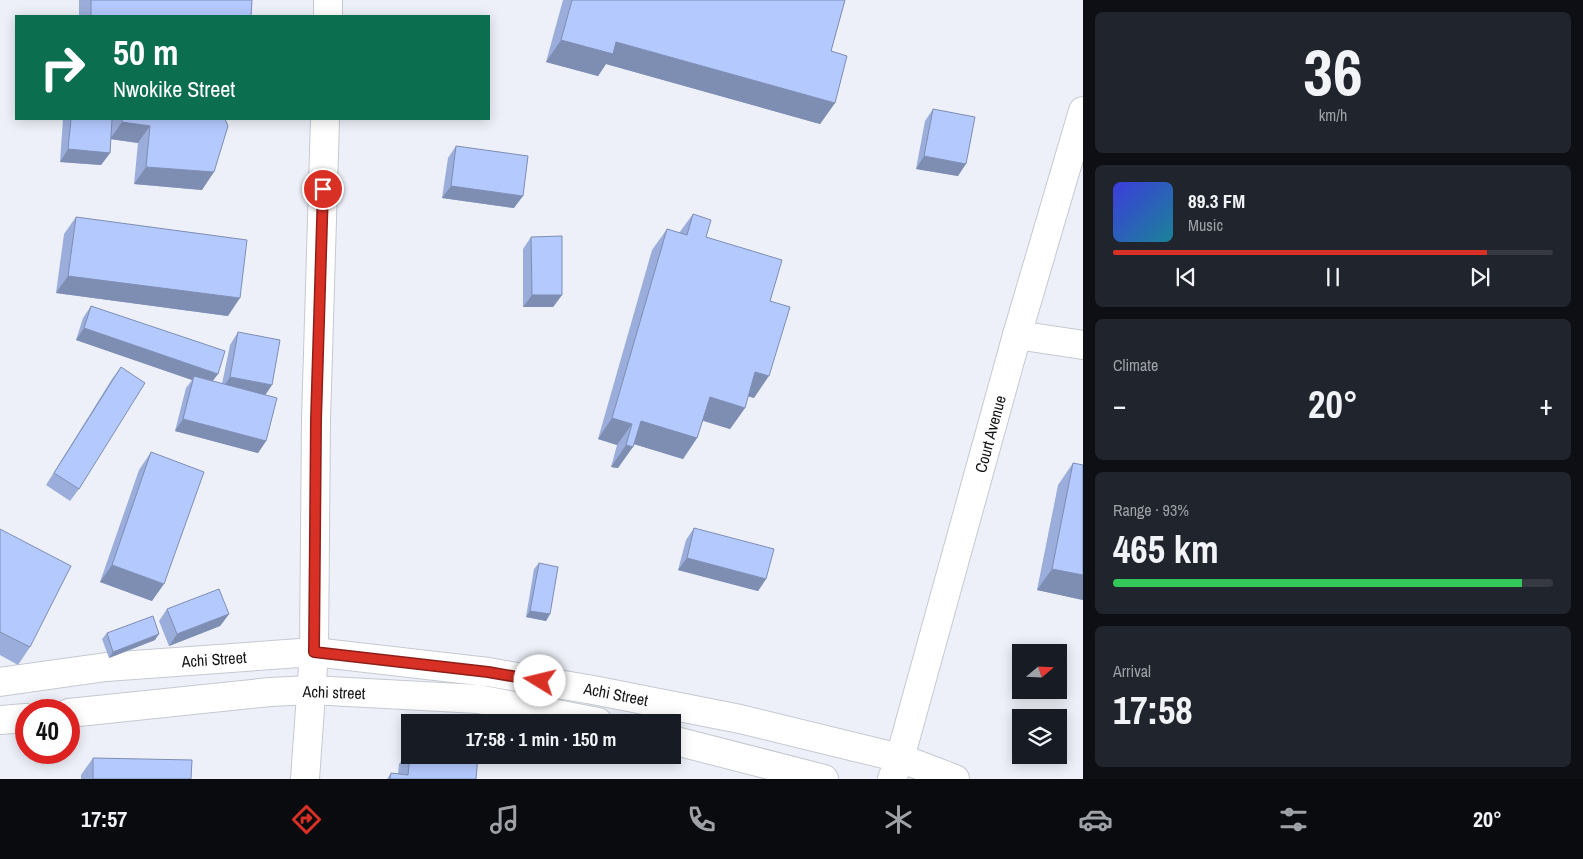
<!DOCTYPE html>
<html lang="en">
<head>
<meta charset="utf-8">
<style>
	:root { --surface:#171b24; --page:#20242c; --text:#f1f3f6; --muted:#9ea1a6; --line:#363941; --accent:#d93025 }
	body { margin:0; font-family:"Archivo Narrow",sans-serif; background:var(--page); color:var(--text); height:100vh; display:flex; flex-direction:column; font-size:19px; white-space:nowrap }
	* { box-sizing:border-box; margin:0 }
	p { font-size:16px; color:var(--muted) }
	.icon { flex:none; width:28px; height:28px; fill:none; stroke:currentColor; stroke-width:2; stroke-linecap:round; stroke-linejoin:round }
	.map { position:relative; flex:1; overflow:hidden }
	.panel { display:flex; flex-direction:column; gap:12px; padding:12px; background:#0d0f14; width:500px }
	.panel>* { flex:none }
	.hud { position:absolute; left:15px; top:15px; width:475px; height:105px; border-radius:0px; box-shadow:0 2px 12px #0003; background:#0b6e4f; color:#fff; overflow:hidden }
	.needle { width:32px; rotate:71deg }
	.fabs { position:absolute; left:1012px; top:644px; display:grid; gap:10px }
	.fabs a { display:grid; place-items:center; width:55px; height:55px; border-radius:0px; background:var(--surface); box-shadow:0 2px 12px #0003; font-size:25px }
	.speed { position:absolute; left:15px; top:699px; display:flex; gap:10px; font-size:25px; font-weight:700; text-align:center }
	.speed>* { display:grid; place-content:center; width:65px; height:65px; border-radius:50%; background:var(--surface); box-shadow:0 2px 12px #0003; line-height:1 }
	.speed .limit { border:8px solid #d22; background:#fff; color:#111 }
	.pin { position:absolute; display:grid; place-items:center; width:42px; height:42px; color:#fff; margin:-21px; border:2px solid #fff; border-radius:50%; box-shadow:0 1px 5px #0007 }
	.me { position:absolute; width:55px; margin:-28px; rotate:279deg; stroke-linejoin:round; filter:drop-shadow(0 0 4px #0008) }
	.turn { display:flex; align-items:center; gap:18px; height:105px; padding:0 15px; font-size:22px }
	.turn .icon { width:65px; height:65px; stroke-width:2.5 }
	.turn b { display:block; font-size:35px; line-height:42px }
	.big { font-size:38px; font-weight:800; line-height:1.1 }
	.panel .tile { flex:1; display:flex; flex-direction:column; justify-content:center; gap:8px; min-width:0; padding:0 18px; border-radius:8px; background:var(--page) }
	.panel .dial { align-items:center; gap:0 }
	.dial b { font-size:65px; line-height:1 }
	.song { display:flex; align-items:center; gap:15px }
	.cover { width:60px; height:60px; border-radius:8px; background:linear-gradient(135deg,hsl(240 70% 55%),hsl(190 70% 35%)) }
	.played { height:5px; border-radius:2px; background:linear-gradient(90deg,var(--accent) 85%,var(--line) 85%) }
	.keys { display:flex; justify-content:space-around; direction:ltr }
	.heat { display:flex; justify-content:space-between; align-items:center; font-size:28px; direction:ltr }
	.charge { height:8px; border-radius:4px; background:linear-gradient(90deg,#34c759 93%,var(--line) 0) }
	.trip { position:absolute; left:401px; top:714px; width:280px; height:50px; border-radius:0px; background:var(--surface); box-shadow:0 2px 12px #0003; font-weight:800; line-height:50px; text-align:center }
	.tabs { display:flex; height:80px; justify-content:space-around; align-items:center; background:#090b0e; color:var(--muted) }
	.tabs .icon { width:35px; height:35px }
	.tabs .on { color:var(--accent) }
	.tabs b { font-size:22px; color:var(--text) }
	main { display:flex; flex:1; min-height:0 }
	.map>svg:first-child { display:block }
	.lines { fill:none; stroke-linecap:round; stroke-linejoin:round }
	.minor-casing { stroke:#c5c9d0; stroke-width:30 }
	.tertiary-casing { stroke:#c5c9d0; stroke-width:30 }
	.minor { stroke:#fff; stroke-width:28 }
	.tertiary { stroke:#fff; stroke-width:28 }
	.wall { fill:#9badda }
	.shaded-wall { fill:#7e8db2 }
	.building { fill:#b4c9fe; stroke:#7e8db2 }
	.route-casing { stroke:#8d1f18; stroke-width:12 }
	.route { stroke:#d93025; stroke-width:9 }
	.labels { text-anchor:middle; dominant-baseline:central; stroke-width:5; stroke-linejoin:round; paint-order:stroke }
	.street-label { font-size:16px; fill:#141517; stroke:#fff }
</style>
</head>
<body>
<main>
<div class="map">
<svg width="1083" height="779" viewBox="0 0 1083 779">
	<rect width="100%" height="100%" fill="#edf0f8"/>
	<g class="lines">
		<defs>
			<g id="minor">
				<polyline points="328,16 328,0"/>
				<polyline points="1017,335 1083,345"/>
				<polyline points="305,779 314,652 316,420 325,119"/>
				<polyline points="892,779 900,758 1017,335 1083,111"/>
			</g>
			<g id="tertiary">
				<polyline points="0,682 106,667 314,652 488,672 593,690 740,719 900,758 955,779"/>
				<polyline points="69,713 270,692 311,690 478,699 598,722"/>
				<polyline points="0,720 26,718"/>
				<polyline points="672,740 824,779"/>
			</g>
		</defs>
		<use href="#minor" class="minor-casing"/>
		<use href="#tertiary" class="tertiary-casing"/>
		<use href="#minor" class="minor"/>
		<use href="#tertiary" class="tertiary"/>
	</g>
	<g class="wall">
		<polygon points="79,0 252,0 251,16 79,16"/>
		<polygon points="563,0 845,0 831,51 835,103 820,124 606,64 598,76 546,62"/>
		<polygon points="933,109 958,176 916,169 925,121"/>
		<polygon points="63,119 225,119 202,190 134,184 138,143 111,139 110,153 101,165 60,162"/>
		<polygon points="456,146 514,208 442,198 448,158"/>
		<polygon points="693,214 706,237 770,301 754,398 748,396 745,408 730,429 703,421 697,438 683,459 634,444 618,468 611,467 617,445 598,439 652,250 667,229 679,233"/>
		<polygon points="76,217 228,316 56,293 64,234"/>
		<polygon points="531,237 562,295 553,307 523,307 523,249"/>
		<polygon points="91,306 213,381 222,384 230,345 238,332 265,395 266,441 258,453 175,431 186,388 192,380 76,340 83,318"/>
		<polygon points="121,367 79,489 70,501 46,485 112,379"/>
		<polygon points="151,452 152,601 100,582 139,470"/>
		<polygon points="1073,463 1083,600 1037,590 1058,485"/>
		<polygon points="694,528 766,579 758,591 678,570 686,540"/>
		<polygon points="0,529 30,647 18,665 0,655"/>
		<polygon points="539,563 550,614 546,621 526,617 534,569"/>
		<polygon points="167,609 229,614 220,626 169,646 159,621"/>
		<polygon points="107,633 155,640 109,658 102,639"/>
		<polygon points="410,748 410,755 476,779 387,779 391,773 398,774 399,764"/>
		<polygon points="93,758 191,779 81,779 81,775"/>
	</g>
	<g class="shaded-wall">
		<polygon points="561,40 616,42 835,103 820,124 606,64 598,76 546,62"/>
		<polygon points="122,122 150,126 138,143 110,139"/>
		<polygon points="68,149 110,153 101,165 60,162"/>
		<polygon points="924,156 966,164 958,176 916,169"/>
		<polygon points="146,167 214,172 202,190 134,184"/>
		<polygon points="451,186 523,196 514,208 442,198"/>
		<polygon points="68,276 240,298 228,316 56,293"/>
		<polygon points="532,295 562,295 553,307 523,307"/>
		<polygon points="84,328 218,374 209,386 194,376 192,380 76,340"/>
		<polygon points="755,372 769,376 754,398 740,394"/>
		<polygon points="230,377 272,385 264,397 222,389"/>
		<polygon points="710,397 745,408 730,429 695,418"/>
		<polygon points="612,418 632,424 617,445 598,439"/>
		<polygon points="183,419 266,441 258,453 175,431"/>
		<polygon points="641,421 697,438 683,459 627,442"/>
		<polygon points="626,445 633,447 618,468 611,467"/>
		<polygon points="687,558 766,579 758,591 678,570"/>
		<polygon points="112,565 164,584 152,601 100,582"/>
		<polygon points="1052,569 1083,575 1083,600 1037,590"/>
		<polygon points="530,611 550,614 546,621 526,617"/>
		<polygon points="229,614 220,626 169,646 177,634"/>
		<polygon points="159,634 155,640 109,658 113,652"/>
	</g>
	<g class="building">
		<polygon points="91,0 252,0 251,16 91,16"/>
		<polygon points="572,0 845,0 831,51 847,56 835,103 616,42 613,54 561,40"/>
		<polygon points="933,109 975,117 966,164 924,156"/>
		<polygon points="71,119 112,119 110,153 68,149"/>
		<polygon points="122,119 225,119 228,126 214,172 146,167 150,126 122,122"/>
		<polygon points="456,146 528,156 523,196 451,186"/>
		<polygon points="693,214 711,220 706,237 782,260 770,301 790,307 769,376 755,372 745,408 710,397 697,438 641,421 633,447 626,445 632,424 612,418 667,229 687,235"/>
		<polygon points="76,217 247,240 240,298 68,276"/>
		<polygon points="562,236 562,295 532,295 531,237"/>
		<polygon points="91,306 225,351 218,374 84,328"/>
		<polygon points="238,332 280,340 272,385 230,377"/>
		<polygon points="121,367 145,383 79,489 54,473"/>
		<polygon points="194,376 277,398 266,441 183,419"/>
		<polygon points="151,452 204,472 164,584 112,565"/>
		<polygon points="1073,463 1083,465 1083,575 1052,569"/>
		<polygon points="694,528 774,549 766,579 687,558"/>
		<polygon points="0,529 71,566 30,647 0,632"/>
		<polygon points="539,563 558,567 550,614 530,611"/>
		<polygon points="219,589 229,614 177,634 167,609"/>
		<polygon points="153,616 159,634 113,652 107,633"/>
		<polygon points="410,755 478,755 476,779 390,779 391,773 408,775"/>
		<polygon points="93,758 192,760 191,779 93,779"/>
	</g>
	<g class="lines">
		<defs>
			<polyline id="route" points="323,189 316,420 314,652 488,672 540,681"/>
		</defs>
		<use href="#route" class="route-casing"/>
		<use href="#route" class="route"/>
	</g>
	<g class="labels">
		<g class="street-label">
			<text transform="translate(990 434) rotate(-75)">Court Avenue</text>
			<text transform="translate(214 659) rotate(-4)">Achi Street</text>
			<text transform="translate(334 692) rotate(2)">Achi street</text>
			<text transform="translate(616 694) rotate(11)">Achi Street</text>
		</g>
	</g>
</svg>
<div class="fabs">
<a><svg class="needle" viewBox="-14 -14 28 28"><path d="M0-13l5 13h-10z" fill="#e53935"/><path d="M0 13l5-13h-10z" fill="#9ea1a6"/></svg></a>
<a><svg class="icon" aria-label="layers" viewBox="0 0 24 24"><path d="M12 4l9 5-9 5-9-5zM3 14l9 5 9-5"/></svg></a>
</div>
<div class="speed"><div class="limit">40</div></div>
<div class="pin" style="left:323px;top:189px;background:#d93025"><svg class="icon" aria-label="arrive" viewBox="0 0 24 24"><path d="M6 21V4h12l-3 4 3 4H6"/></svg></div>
<svg class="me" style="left:540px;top:681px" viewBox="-20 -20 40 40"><circle r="19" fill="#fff"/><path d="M0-13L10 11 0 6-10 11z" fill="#d93025"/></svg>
<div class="trip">17:58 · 1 min · 150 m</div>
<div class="hud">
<div class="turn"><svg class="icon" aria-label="right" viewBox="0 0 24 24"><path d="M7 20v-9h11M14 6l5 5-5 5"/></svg><div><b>50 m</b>Nwokike Street</div></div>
</div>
</div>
<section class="panel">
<div class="tile dial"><b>36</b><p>km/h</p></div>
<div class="tile">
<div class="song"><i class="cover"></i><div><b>89.3 FM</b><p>Music</p></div></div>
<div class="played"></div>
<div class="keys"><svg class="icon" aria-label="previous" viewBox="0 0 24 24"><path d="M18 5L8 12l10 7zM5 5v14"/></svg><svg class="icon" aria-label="pause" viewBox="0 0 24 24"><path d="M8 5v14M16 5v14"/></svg><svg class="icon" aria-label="next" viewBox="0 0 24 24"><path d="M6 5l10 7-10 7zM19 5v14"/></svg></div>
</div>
<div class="tile"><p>Climate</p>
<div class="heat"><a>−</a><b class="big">20°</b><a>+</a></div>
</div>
<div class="tile"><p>Range · 93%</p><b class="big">465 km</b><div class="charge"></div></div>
<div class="tile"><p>Arrival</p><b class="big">17:58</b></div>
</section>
</main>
<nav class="tabs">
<b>17:57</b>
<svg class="icon on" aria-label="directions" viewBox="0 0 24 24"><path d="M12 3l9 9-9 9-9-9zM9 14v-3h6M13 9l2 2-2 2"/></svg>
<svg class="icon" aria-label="music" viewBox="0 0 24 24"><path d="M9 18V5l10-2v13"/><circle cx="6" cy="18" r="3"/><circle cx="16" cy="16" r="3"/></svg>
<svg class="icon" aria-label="phone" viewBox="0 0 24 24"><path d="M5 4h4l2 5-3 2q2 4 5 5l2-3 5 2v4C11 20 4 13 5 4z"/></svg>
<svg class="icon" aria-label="climate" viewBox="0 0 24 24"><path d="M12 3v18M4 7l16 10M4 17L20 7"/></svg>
<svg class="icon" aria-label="car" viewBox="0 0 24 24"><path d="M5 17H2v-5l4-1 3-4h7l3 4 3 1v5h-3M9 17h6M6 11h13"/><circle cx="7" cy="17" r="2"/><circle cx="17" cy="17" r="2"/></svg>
<svg class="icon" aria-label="filters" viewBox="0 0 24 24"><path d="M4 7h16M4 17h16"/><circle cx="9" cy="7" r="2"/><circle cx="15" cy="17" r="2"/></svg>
<b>20°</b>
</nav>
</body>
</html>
